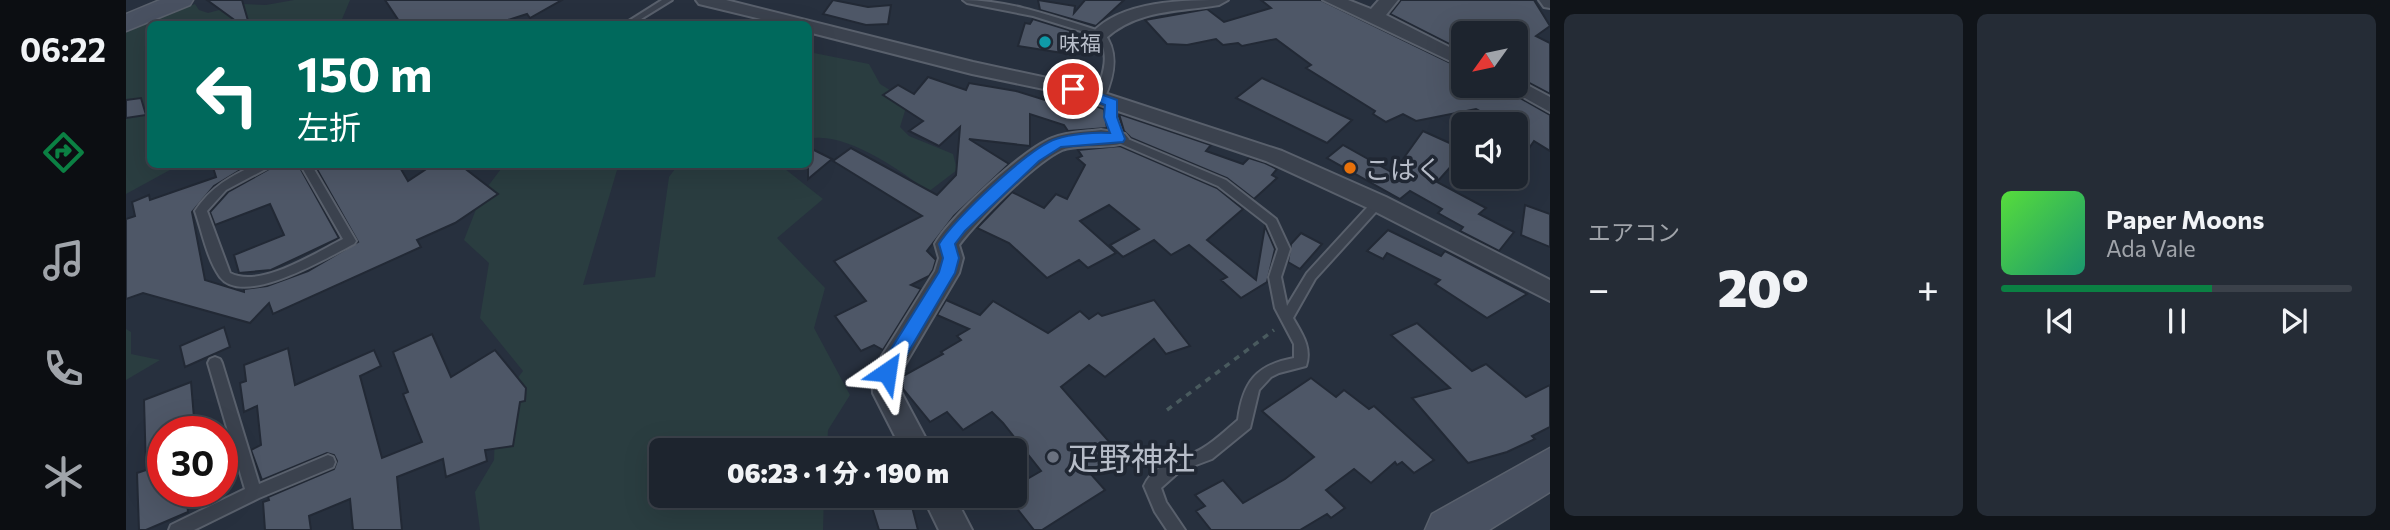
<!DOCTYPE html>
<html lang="ja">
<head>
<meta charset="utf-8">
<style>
	:root { --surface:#1d242e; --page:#252c36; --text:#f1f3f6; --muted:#a0a4aa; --line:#3b414a; --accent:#0b8043 }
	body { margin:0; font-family:Commissioner,"Noto Sans JP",sans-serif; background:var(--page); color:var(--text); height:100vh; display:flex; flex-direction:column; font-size:26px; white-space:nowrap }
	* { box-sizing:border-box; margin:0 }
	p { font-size:23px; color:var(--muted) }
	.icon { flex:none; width:38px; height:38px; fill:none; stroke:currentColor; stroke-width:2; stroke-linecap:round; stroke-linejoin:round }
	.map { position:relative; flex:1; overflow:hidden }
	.details { display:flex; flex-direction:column; gap:14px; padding:14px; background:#101419; width:840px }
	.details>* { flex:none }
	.guide { position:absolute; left:21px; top:21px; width:665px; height:147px; border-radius:10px; box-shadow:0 7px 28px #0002,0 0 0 2px var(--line); background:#00695c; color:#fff; overflow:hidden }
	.needle { width:46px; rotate:237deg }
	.buttons { position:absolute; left:1325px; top:21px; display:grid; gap:14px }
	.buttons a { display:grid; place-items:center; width:77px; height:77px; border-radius:10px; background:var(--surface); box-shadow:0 7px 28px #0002,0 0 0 2px var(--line); font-size:35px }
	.speed { position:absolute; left:21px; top:416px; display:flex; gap:14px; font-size:35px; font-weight:700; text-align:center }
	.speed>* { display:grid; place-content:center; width:91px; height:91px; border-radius:50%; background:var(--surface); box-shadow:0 7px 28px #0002,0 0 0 2px var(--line); line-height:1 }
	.speed .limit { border:10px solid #d22; background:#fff; color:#111 }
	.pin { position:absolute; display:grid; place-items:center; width:60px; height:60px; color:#fff; margin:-30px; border:4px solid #fff; border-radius:50%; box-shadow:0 2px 7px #0007 }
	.me { position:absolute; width:77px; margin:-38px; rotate:32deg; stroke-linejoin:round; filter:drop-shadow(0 0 5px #0008) }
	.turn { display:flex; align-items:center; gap:24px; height:147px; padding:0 35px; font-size:32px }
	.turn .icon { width:91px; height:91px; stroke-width:2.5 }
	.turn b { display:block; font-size:49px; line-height:60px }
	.big { font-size:52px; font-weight:800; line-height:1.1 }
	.details .card { flex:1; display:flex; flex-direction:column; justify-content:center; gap:10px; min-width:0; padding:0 24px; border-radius:10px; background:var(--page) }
	.song { display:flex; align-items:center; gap:21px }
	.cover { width:84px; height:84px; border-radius:10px; background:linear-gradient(135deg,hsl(110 70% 55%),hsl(160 70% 35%)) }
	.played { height:7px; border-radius:4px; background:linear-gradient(90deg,var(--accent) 60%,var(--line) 60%) }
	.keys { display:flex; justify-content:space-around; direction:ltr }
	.heat { display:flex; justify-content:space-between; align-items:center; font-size:38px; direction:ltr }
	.details .tiles { flex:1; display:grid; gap:14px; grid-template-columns:repeat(2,1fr) }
	.trip { position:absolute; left:523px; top:438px; width:378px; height:70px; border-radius:10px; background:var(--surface); box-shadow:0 7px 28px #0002,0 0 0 2px var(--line); font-weight:800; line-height:70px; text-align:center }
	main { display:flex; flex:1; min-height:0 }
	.menu { display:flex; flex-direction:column; width:126px; justify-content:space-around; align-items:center; background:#0c0e12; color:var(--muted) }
	.menu .icon { width:49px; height:49px }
	.menu .on { color:var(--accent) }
	.menu b { font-size:32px; color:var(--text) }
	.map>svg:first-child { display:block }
	.green { fill:#2a3d40 }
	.building { fill:#4e5767; stroke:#222935; stroke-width:2 }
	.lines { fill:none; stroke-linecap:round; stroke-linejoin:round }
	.lane-casing { stroke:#59606c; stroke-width:4 }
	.street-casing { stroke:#59606c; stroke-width:4 }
	.secondary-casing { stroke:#59606c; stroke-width:3 }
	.path { stroke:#495a5e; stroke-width:3.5; stroke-dasharray:6 6; stroke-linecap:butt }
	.lane { fill:#3b424e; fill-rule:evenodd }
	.street { fill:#3b424e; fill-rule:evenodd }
	.secondary { fill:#495161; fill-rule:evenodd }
	.route { fill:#1a73e8; stroke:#114b97; stroke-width:2 }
	.culture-dot { fill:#0f9aa8; stroke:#202733; stroke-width:2.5 }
	.food-dot { fill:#e8710a; stroke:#202733; stroke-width:2.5 }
	.worship-dot { fill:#6b7280; stroke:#202733; stroke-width:2.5 }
	.labels { text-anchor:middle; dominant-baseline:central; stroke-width:7; stroke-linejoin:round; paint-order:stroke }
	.far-poi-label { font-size:21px; fill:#b7bdc9; stroke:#202733; text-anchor:start }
	.poi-label { font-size:26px; fill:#b7bdc9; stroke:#202733; text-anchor:start }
	.near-poi-label { font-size:32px; fill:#b7bdc9; stroke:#202733; text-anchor:start }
</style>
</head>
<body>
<main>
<nav class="menu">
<b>06:22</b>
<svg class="icon on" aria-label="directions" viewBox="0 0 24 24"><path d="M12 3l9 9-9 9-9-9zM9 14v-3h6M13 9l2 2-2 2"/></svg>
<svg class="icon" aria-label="music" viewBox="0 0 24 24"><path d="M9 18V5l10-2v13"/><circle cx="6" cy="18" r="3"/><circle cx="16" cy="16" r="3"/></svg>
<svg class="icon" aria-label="phone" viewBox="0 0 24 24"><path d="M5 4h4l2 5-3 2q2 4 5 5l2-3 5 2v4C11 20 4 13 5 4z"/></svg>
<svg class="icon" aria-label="climate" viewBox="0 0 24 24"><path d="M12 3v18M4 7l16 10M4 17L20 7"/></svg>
</nav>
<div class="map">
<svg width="1424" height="530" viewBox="0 0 1424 530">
	<rect width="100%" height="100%" fill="#27303e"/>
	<g class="green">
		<polygon points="168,0 224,0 214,24 24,24 24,164 53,165 0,194 0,30 69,4 73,10 82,13 115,4 140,5"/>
		<path d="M 683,52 L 743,64 L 754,84 L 782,101 L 774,127 L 783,136 L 827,154 L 831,170 L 802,192 C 776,170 716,130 683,139 Z"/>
		<polygon points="482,164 491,170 457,285 529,277 543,177 552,165 654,165 697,199 651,238 699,288 688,328 724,395 702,430 701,450 536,450 536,495 698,495 697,530 354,530 349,492 368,460 370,406 397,371 354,318 363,263 338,240 356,194 378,165"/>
		<polygon points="0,329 5,332 5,354 34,360 0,380"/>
	</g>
	<g class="building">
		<polygon points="81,0 116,0 123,24 114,24"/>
		<polygon points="259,0 436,0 404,18 401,14 369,24 275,24"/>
		<polygon points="707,0 742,7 765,5 762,24 740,25 697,14"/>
		<polygon points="912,0 949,6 948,13 959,0 998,0 970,26 914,10"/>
		<polygon points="1135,0 1195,0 1337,69 1337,86 1378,86 1382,91 1424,115 1424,151 1408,141 1390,167 1390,124 1378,124 1350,109 1290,121 1277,114 1260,122 1247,114 1249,111 1180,68 1185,65 1150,39 1116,46 1112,43 1097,45 1090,39 1061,45 1041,44 1019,20 1081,9 1098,22 1145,8"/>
		<polygon points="1275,0 1408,0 1424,26 1410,36 1424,43 1424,94 1390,76 1390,33 1337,33 1337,51 1264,14"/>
		<polygon points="907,19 946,31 943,54 892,46 899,23 904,24"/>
		<polygon points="802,77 840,90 843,83 890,91 938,106 944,102 953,108 956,101 978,109 981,128 942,131 938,125 904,114 904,146 843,139 883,164 828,216 801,251 810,260 807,270 803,276 785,285 795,289 757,350 748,345 735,351 709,316 740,301 708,261 796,216 707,161 725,148 811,195 830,175 834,127 813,146 783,131 797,121 757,95 772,85 788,94"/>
		<polygon points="1136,78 1226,120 1201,143 1110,98"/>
		<polygon points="15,98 20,115 0,118 0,100"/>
		<polygon points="993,114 1085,145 1080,151 1117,164 1123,158 1139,163 1151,169 1146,175 1151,178 1128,199 1101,178 1005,138 998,131"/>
		<polygon points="1297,131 1328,145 1328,150 1336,154 1311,182 1360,208 1353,214 1388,232 1373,251 1334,231 1337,227 1312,213 1316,209 1284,191 1274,199 1201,158 1217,145 1267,173"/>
		<polygon points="994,146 1091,188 1117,209 1081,240 1130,280 1139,226 1149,249 1141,282 1115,298 1095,280 1101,277 1063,245 1045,255 1028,240 997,257 984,245 1013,229 983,205 954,221 990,253 962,268 953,260 921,278 883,243 851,228 886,192 918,208 930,194 941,199 959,165 951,158 956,156 952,150"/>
		<polygon points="682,147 706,159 682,179"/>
		<polygon points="86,164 124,164 88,186 66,212 79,280 118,292 118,289 141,286 182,271 232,242 188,164 272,164 282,181 308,164 333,164 372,194 329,223 291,240 295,247 147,314 143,303 124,323 17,293 0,299 0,219 9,216 6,202 23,195 24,200 90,177"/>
		<polygon points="152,164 172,164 213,238 145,270 113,273 108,255 158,235 144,204 89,225 84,212 102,192"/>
		<polygon points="1399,205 1424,214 1424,247 1395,235"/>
		<polygon points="1262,230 1315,256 1319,251 1401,294 1361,318 1309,284 1314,280 1261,253 1257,259 1241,251"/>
		<polygon points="1175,233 1196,244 1174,269 1162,262 1165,244"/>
		<polygon points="820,300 854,315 867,301 922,333 954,311 963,319 972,313 976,316 1028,300 1064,346 1040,354 1028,339 979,377 963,365 935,387 993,453 963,472 979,490 916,530 908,530 889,506 889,486 915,471 877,423 866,412 837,430 821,412 804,422 777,389 777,376 817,354 815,352 835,340 831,336 843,329 811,315"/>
		<polygon points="1291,323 1346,371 1360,364 1400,397 1424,385 1424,427 1406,436 1409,439 1381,452 1342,463 1286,398 1324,388 1265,335"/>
		<polygon points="98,327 104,347 59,367 54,346"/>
		<polygon points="306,334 325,377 369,350 400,388 399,401 394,402 387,446 359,450 361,461 320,477 317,459 271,477 276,530 227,530 224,499 183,516 185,530 139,530 137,502 143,500 142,497 208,469 211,461 208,455 201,453 136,480 125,450 135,445 131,406 118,412 114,383 120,381 118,365 162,348 169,385 248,350 255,366 234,376 256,458 296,442 277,394 282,392 267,352"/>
		<polygon points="1185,378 1210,397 1218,390 1243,409 1248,406 1308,460 1288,473 1276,462 1271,465 1269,462 1245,483 1228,469 1200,490 1219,508 1205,518 1201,514 1174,530 1085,530 1070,511 1079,506 1069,495 1097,480 1117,503 1159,479 1188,457 1136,411"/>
		<polygon points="65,382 68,418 58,421 59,432 37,432 37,492 60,492 62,512 20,530 13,530 11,473 20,470 18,400"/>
		<polygon points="757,495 783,495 792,530 753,530 743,498"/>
	</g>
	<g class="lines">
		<defs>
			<g id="lane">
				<polygon points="536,0 546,0 507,24 498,24"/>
				<path d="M 837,0 C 884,0 932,18 977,32 C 994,52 988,77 978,99 L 974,100 L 969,97 C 976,77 986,54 971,36 L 907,16 L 841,3 Z"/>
				<path d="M 986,100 L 991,103 L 990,117 L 997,137 L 1100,180 L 1150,219 L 1164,249 L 1155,277 L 1161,306 L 1181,273 L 1248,200 L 1256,200 L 1258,203 L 1189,279 L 1167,318 C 1176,334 1186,347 1180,366 L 1153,373 L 1145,377 L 1133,390 L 1124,428 L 1086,459 L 1054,471 L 1035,488 L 1040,502 L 1059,530 L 1041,530 L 1029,512 L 1018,486 C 1029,461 1058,460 1077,448 C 1090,440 1101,429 1112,420 C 1117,382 1130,365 1168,358 L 1168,344 L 1149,308 L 1143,277 L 1152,249 L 1141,224 L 1092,186 L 988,141 L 980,117 L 981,103 Z"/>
				<path d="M 132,164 L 149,164 L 100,190 L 81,211 L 104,273 C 134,289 189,253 217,239 L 174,164 L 185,164 L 230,241 L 228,244 C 202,257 118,308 94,277 C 81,259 76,231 69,211 C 85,187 106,175 132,164 Z"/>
				<polygon points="89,357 94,359 96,363 133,484 202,455 207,457 209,462 207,467 133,498 68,530 43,530 45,525 119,489 82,363 84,359"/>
			</g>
			<g id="street">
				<polygon points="570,0 600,0 847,62 954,85 1156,151 1260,197 1424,280 1424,301 1244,209 1140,161 942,94 846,74 682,32 682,24 656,24 573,4"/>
				<path d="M 1102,0 L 1093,5 C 1052,12 1013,9 980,38 L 968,38 L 965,34 C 995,0 1058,0 1102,0 Z"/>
				<polygon points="1197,0 1222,0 1245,9 1253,0 1272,0 1260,15 1337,54 1337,67"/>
				<polygon points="1413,0 1424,0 1424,8 1418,7"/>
				<polygon points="1390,79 1424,97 1424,112 1383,89 1381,86 1390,86"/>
				<path d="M 975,130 L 999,134 L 1003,139 C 995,150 952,143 936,150 C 908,163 852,220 833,245 L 837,258 L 833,273 L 774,373 L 775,392 L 806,450 L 776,450 L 747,393 L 746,372 L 809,271 L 813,258 L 809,244 C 824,217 898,149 926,138 C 941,132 960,132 975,130 Z"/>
				<polygon points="796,495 828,495 846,530 813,530"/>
			</g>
			<g id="secondary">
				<polygon points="34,0 67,0 64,5 0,31 0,14"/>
				<polygon points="1424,448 1424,492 1363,530 1299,530 1306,514"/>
			</g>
		</defs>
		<use href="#lane" class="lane-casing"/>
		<use href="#street" class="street-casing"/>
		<use href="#secondary" class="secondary-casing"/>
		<polyline class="path" points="1041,410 1148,330"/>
		<use href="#lane" class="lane"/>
		<use href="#street" class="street"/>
		<use href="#secondary" class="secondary"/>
	</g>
	<path class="route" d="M 943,86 L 952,86 L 991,100 L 991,117 L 999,139 L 997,142 L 935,147 L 913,161 L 839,231 L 829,244 L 833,258 L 829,273 L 767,378 L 754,378 L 752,372 L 754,367 L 813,272 L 817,258 L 813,244 C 827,220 904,147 930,139 C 945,134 968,132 984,133 L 978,117 L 979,105 L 943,91 Z"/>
	<circle class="culture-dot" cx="919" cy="42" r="7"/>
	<circle class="food-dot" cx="1224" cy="168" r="7"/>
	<circle class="worship-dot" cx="927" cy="457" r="7"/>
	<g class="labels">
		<g class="far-poi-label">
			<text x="933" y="42">味福</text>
		</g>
		<g class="poi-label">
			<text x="1238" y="168">こはく</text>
		</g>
		<g class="near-poi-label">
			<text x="941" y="457">疋野神社</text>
		</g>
	</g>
</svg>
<div class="buttons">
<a><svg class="needle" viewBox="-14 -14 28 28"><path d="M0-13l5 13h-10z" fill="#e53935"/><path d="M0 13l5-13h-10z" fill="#a0a4aa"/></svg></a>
<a><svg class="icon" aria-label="sound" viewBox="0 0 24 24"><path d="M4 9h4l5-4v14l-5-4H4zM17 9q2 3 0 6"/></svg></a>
</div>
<div class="speed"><div class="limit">30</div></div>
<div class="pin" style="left:947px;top:89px;background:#d93025"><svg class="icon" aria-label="arrive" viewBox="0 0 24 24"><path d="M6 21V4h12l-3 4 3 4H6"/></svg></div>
<svg class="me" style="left:761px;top:372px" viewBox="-20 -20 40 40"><path d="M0-17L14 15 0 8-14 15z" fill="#1a73e8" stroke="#fff" stroke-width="4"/></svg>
<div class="trip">06:23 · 1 分 · 190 m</div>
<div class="guide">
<div class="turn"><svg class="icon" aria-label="left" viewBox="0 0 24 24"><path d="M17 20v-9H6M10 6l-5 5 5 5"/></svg><div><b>150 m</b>左折</div></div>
</div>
</div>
<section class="details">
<div class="tiles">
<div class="card"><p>エアコン</p>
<div class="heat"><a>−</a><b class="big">20°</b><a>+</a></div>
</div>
<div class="card">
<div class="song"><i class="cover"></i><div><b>Paper Moons</b><p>Ada Vale</p></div></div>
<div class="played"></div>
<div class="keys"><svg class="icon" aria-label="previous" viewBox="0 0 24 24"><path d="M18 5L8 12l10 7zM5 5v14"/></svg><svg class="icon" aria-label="pause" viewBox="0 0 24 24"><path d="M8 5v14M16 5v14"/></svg><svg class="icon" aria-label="next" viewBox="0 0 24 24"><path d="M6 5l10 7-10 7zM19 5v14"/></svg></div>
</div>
</div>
</section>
</main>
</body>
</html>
